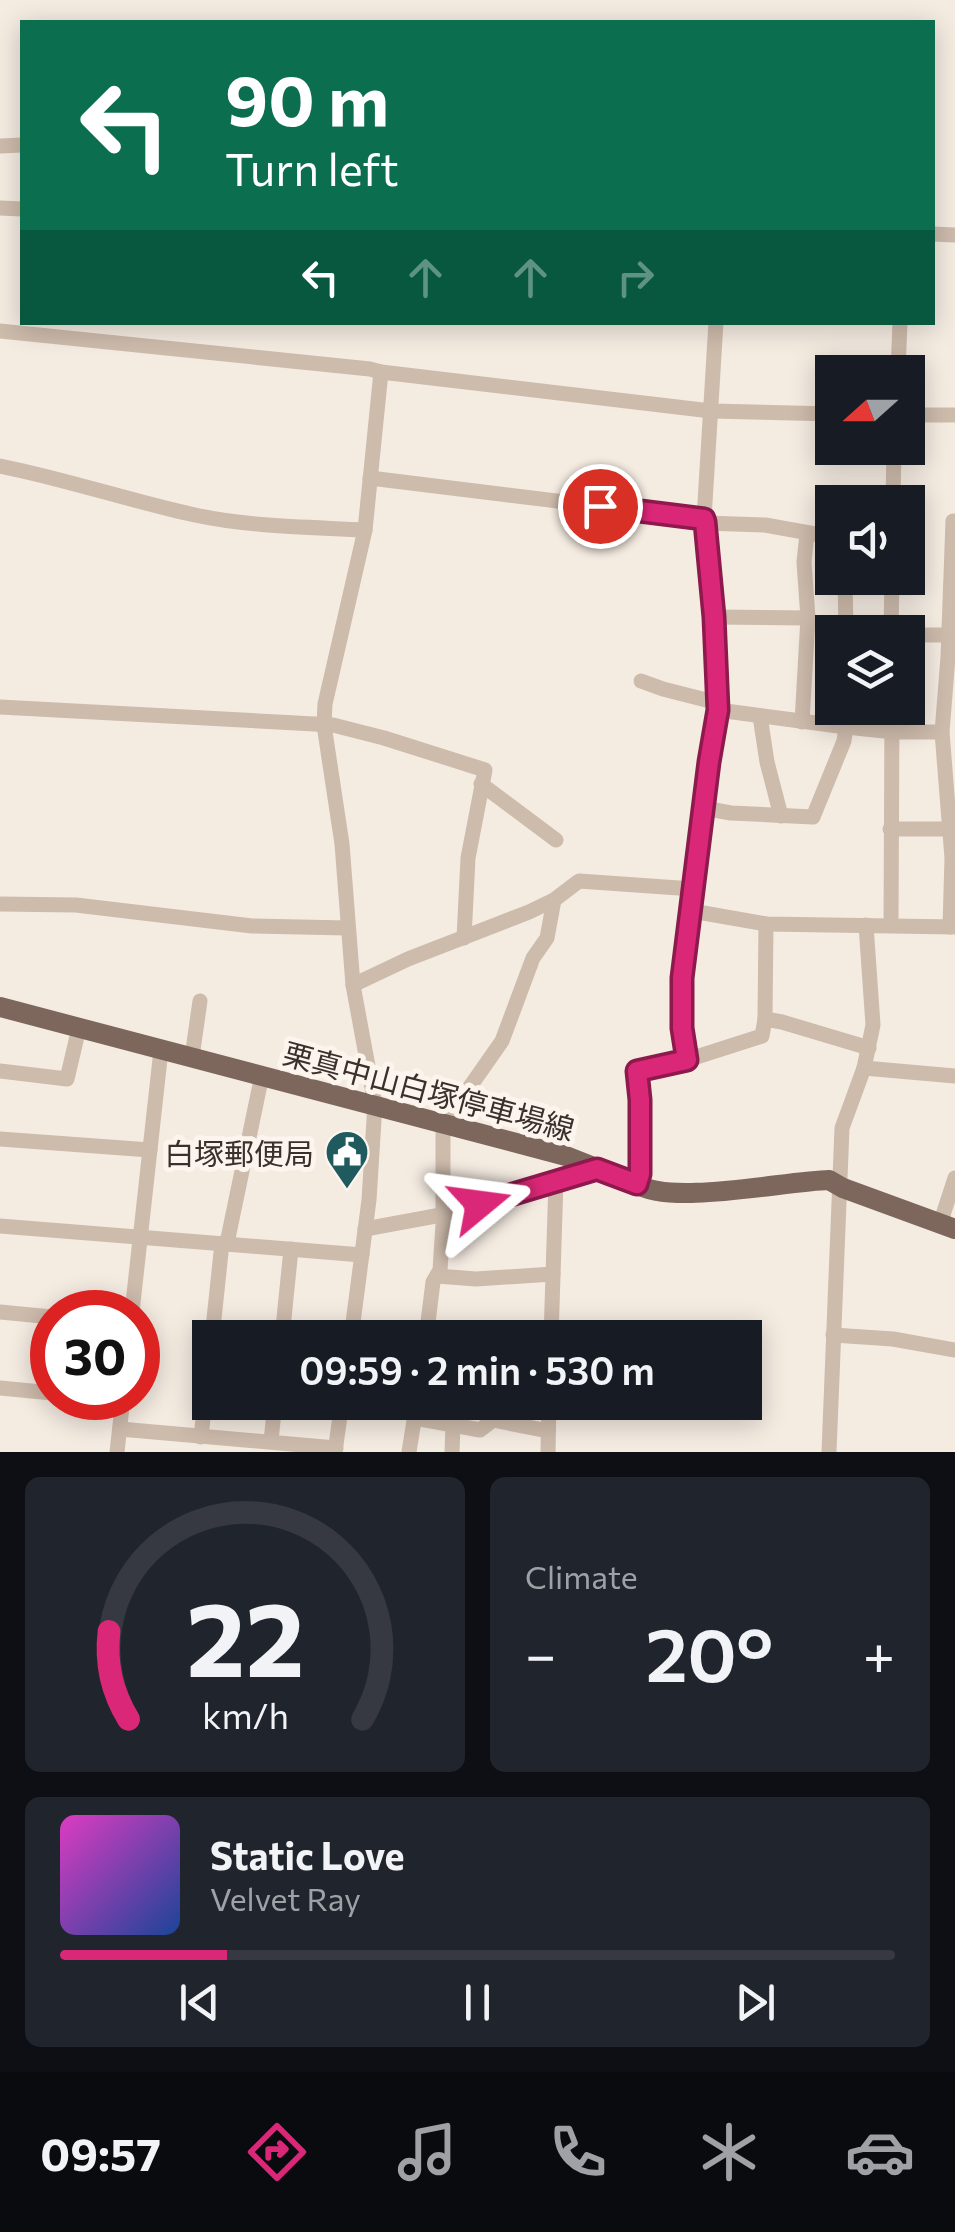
<!DOCTYPE html>
<html lang="en">
<head>
<meta charset="utf-8">
<style>
	:root { --surface:#171b24; --page:#20242c; --text:#f1f3f6; --muted:#9ea1a6; --line:#363941; --accent:#db2777 }
	body { margin:0; font-family:Commissioner,"Noto Sans JP",sans-serif; background:var(--page); color:var(--text); height:100vh; display:flex; flex-direction:column; font-size:38px; white-space:nowrap }
	* { box-sizing:border-box; margin:0 }
	p { font-size:32px; color:var(--muted) }
	.icon { flex:none; width:55px; height:55px; fill:none; stroke:currentColor; stroke-width:2; stroke-linecap:round; stroke-linejoin:round }
	.map { position:relative; height:1452px; overflow:hidden }
	.drawer { display:flex; flex-direction:column; gap:25px; padding:25px; background:#0d0f14; flex:1 }
	.drawer>* { flex:none }
	.guide { position:absolute; left:20px; top:20px; width:915px; height:305px; border-radius:0px; box-shadow:0 5px 25px #0003; background:#0b6e4f; color:#fff; overflow:hidden }
	.needle { width:65px; rotate:249deg }
	.tools { position:absolute; left:815px; top:355px; display:grid; gap:20px }
	.tools a { display:grid; place-items:center; width:110px; height:110px; border-radius:0px; background:var(--surface); box-shadow:0 5px 25px #0003; font-size:50px }
	.speed { position:absolute; left:30px; top:1290px; display:flex; gap:20px; font-size:50px; font-weight:700; text-align:center }
	.speed>* { display:grid; place-content:center; width:130px; height:130px; border-radius:50%; background:var(--surface); box-shadow:0 5px 25px #0003; line-height:1 }
	.speed .limit { border:15px solid #d22; background:#fff; color:#111 }
	.pin { position:absolute; display:grid; place-items:center; width:85px; height:85px; color:#fff; margin:-42px; border:5px solid #fff; border-radius:50%; box-shadow:0 2px 10px #0007 }
	.me { position:absolute; width:110px; margin:-55px; rotate:74deg; stroke-linejoin:round; filter:drop-shadow(0 0 8px #0008) }
	.turn { display:flex; align-items:center; gap:35px; height:210px; padding:0 40px; font-size:45px }
	.turn .icon { width:130px; height:130px; stroke-width:2.5 }
	.turn b { display:block; font-size:70px; line-height:85px }
	.lanes { display:flex; align-items:center; height:95px; padding:0 40px; background:#0003; justify-content:center; gap:50px; direction:ltr }
	.lanes .off { opacity:.35 }
	.big { font-size:75px; font-weight:600; line-height:1.1 }
	.drawer .tile { flex:1; display:flex; flex-direction:column; justify-content:center; gap:15px; min-width:0; padding:0 35px; border-radius:15px; background:var(--page) }
	.drawer .dial { align-items:center; gap:0 }
	.dial svg { height:260px; overflow:visible; fill:none; stroke:var(--line); stroke-width:7; stroke-linecap:round; text-anchor:middle }
	.dial text { fill:var(--text); stroke:none }
	.song { display:flex; align-items:center; gap:30px }
	.cover { width:120px; height:120px; border-radius:15px; background:linear-gradient(135deg,hsl(310 70% 55%),hsl(220 70% 35%)) }
	.played { height:10px; border-radius:5px; background:linear-gradient(90deg,var(--accent) 20%,var(--line) 20%) }
	.keys { display:flex; justify-content:space-around; direction:ltr }
	.heat { display:flex; justify-content:space-between; align-items:center; font-size:55px; direction:ltr }
	.drawer .tiles { flex:1; display:grid; gap:25px; grid-template-columns:1fr 1fr }
	.tile:last-child { grid-column:span 2 }
	.trip { position:absolute; left:192px; top:1320px; width:570px; height:100px; border-radius:0px; background:var(--surface); box-shadow:0 5px 25px #0003; font-weight:600; line-height:100px; text-align:center }
	.dock { display:flex; height:160px; justify-content:space-around; align-items:center; background:#090b0e; color:var(--muted) }
	.dock .icon { width:70px; height:70px }
	.dock .selected { color:var(--accent) }
	.dock b { font-size:45px; color:var(--text) }
	.map>svg:first-child { display:block }
	.lines { fill:none; stroke-linecap:round; stroke-linejoin:round }
	.minor { stroke:#cdbbac; stroke-width:15 }
	.major { stroke:#7d675c; stroke-width:20 }
	.route-casing { stroke:#8e194d; stroke-width:25 }
	.route { stroke:#db2777; stroke-width:18 }
	.labels { text-anchor:middle; dominant-baseline:central; stroke-width:10; stroke-linejoin:round; paint-order:stroke }
	.street-label { font-size:30px; fill:#3b302b; stroke:#fbf5ee }
	.poi-label { font-size:30px; fill:#3b302b; stroke:#fbf5ee; text-anchor:end }
</style>
</head>
<body>
<div class="map">
<svg width="955" height="1452" viewBox="0 0 955 1452">
	<rect width="100%" height="100%" fill="#f4ebe1"/>
	<g class="lines">
		<g class="minor">
			<polyline points="0,146 22,145"/>
			<polyline points="0,208 22,209"/>
			<polyline points="932,234 955,235"/>
			<polyline points="0,331 370,369 381,372 711,411 832,414"/>
			<polyline points="898,372 900,322"/>
			<polyline points="908,415 955,415"/>
			<path d="M 0,466 C 66,479 130,501 195,515 C 250,527 309,527 365,530"/>
			<polyline points="370,478 704,519"/>
			<polyline points="893,502 894,448"/>
			<polyline points="705,523 765,525 832,537"/>
			<polyline points="845,578 846,632"/>
			<polyline points="714,617 808,618"/>
			<polyline points="891,632 892,578"/>
			<polyline points="908,635 948,635"/>
			<polyline points="641,681 663,689 718,703"/>
			<polyline points="0,707 333,725 384,738 485,770 468,858 464,938"/>
			<polyline points="718,710 846,727 848,708"/>
			<polyline points="760,716 767,762 781,816"/>
			<polyline points="802,722 808,618 804,562 807,534"/>
			<polyline points="481,784 556,840"/>
			<polyline points="703,808 731,813 813,817 844,741 846,727 894,732 942,732"/>
			<polyline points="890,829 951,829"/>
			<polyline points="0,904 76,905 252,926 347,928"/>
			<polyline points="692,911 766,924 955,927"/>
			<polyline points="891,925 892,708"/>
			<polyline points="950,927 952,858 942,732 948,657 953,521"/>
			<polyline points="353,985 408,959 529,912 554,900 579,881 693,889"/>
			<polyline points="765,1019 782,1022 869,1048"/>
			<polyline points="192,1057 200,1001"/>
			<polyline points="687,1060 682,1028 682,978 709,762 718,710 714,617 704,519 716,322"/>
			<polyline points="864,1068 955,1076"/>
			<polyline points="0,1071 67,1079 79,1028"/>
			<polyline points="448,1124 467,1091 502,1041 533,958 547,938 554,900"/>
			<polyline points="0,1139 150,1150"/>
			<polyline points="637,1184 640,1175 640,1100 637,1071 687,1060 762,1036 765,1019 766,924"/>
			<polyline points="940,1224 955,1178"/>
			<polyline points="0,1226 362,1255"/>
			<polyline points="365,1229 441,1215 597,1169"/>
			<polyline points="227,1243 262,1075"/>
			<polyline points="437,1276 476,1279 553,1274"/>
			<polyline points="0,1312 52,1317"/>
			<polyline points="132,1312 161,1050"/>
			<polyline points="833,1335 893,1339 955,1350"/>
			<polyline points="212,1338 222,1243"/>
			<polyline points="282,1338 291,1249"/>
			<polyline points="351,1338 369,1200 375,1104 353,985 342,844 324,725 325,704 365,530 381,372"/>
			<polyline points="426,1338 433,1282 440,1270 443,1224 443,1122"/>
			<polyline points="551,1338 556,1181"/>
			<polyline points="0,1388 52,1393"/>
			<polyline points="415,1418 480,1430 493,1420 548,1431"/>
			<polyline points="120,1429 336,1448"/>
			<polyline points="201,1437 210,1354"/>
			<polyline points="271,1441 275,1402"/>
			<polyline points="117,1452 123,1398"/>
			<polyline points="335,1452 342,1402"/>
			<polyline points="409,1452 417,1402"/>
			<polyline points="452,1452 453,1425"/>
			<polyline points="548,1452 549,1402"/>
			<polyline points="829,1452 842,1128 864,1068 873,1025 866,925"/>
		</g>
		<path class="major" d="M 0,1007 L 566,1156 L 637,1184 C 671,1206 785,1181 829,1180 L 843,1188 L 955,1229"/>
	</g>
	<g class="lines">
		<defs>
			<polyline id="route" points="480,1204 597,1169 637,1184 640,1174 640,1100 637,1071 687,1060 682,1028 682,978 709,762 718,710 714,617 705,522 704,519 600,506"/>
		</defs>
		<use href="#route" class="route-casing"/>
		<use href="#route" class="route"/>
	</g>
	<defs>
		<symbol id="civic-pin" viewBox="-11 -11 22 30"><path d="M0 17L-7.5 6A9.5 9.5 0 1 1 7.5 6Z" fill="#1f5a5e" stroke="#fbf5ee"/><path d="M-.6-6.5H3V-4.5H.6V-3L4-1V1h2V6H-6V1h2V-1L-.6-3ZM-1.2 2.5V6h2.4V2.5Z" fill="#fff"/></symbol>
	</defs>
	<g fill-rule="evenodd">
		<use href="#civic-pin" x="322" y="1127" width="50" height="68"/>
	</g>
	<g class="labels">
		<g class="street-label">
			<text transform="translate(429 1090) rotate(15)">栗真中山白塚停車場線</text>
		</g>
		<g class="poi-label">
			<text x="314" y="1152">白塚郵便局</text>
		</g>
	</g>
</svg>
<div class="tools">
<a><svg class="needle" viewBox="-14 -14 28 28"><path d="M0-13l5 13h-10z" fill="#e53935"/><path d="M0 13l5-13h-10z" fill="#9ea1a6"/></svg></a>
<a><svg class="icon" aria-label="sound" viewBox="0 0 24 24"><path d="M4 9h4l5-4v14l-5-4H4zM17 9q2 3 0 6"/></svg></a>
<a><svg class="icon" aria-label="layers" viewBox="0 0 24 24"><path d="M12 4l9 5-9 5-9-5zM3 14l9 5 9-5"/></svg></a>
</div>
<div class="speed"><div class="limit">30</div></div>
<div class="pin" style="left:600px;top:506px;background:#d93025"><svg class="icon" aria-label="arrive" viewBox="0 0 24 24"><path d="M6 21V4h12l-3 4 3 4H6"/></svg></div>
<svg class="me" style="left:480px;top:1204px" viewBox="-20 -20 40 40"><path d="M0-17L14 15 0 8-14 15z" fill="#db2777" stroke="#fff" stroke-width="4"/></svg>
<div class="trip">09:59 · 2 min · 530 m</div>
<div class="guide">
<div class="turn"><svg class="icon" aria-label="left" viewBox="0 0 24 24"><path d="M17 20v-9H6M10 6l-5 5 5 5"/></svg><div><b>90 m</b>Turn left</div></div>
<div class="lanes"><svg class="icon" aria-label="left" viewBox="0 0 24 24"><path d="M17 20v-9H6M10 6l-5 5 5 5"/></svg><svg class="icon off" aria-label="ahead" viewBox="0 0 24 24"><path d="M12 20V5M6 11l6-6 6 6"/></svg><svg class="icon off" aria-label="ahead" viewBox="0 0 24 24"><path d="M12 20V5M6 11l6-6 6 6"/></svg><svg class="icon off" aria-label="right" viewBox="0 0 24 24"><path d="M7 20v-9h11M14 6l5 5-5 5"/></svg></div>
</div>
</div>
<section class="drawer">
<div class="tiles">
<div class="tile dial"><svg viewBox="0 0 100 80">
<path d="M14 69A42 42 0 1 1 86 69"/>
<path d="M14 69A42 42 0 0 1 8 42" stroke="#db2777"/>
<text x="50" y="56" font-size="32" font-weight="700">22</text>
<text x="50" y="72" font-size="11">km/h</text>
</svg></div>
<div class="tile"><p>Climate</p>
<div class="heat"><a>−</a><b class="big">20°</b><a>+</a></div>
</div>
<div class="tile">
<div class="song"><i class="cover"></i><div><b>Static Love</b><p>Velvet Ray</p></div></div>
<div class="played"></div>
<div class="keys"><svg class="icon" aria-label="previous" viewBox="0 0 24 24"><path d="M18 5L8 12l10 7zM5 5v14"/></svg><svg class="icon" aria-label="pause" viewBox="0 0 24 24"><path d="M8 5v14M16 5v14"/></svg><svg class="icon" aria-label="next" viewBox="0 0 24 24"><path d="M6 5l10 7-10 7zM19 5v14"/></svg></div>
</div>
</div>
</section>
<nav class="dock">
<b>09:57</b>
<svg class="icon selected" aria-label="directions" viewBox="0 0 24 24"><path d="M12 3l9 9-9 9-9-9zM9 14v-3h6M13 9l2 2-2 2"/></svg>
<svg class="icon" aria-label="music" viewBox="0 0 24 24"><path d="M9 18V5l10-2v13"/><circle cx="6" cy="18" r="3"/><circle cx="16" cy="16" r="3"/></svg>
<svg class="icon" aria-label="phone" viewBox="0 0 24 24"><path d="M5 4h4l2 5-3 2q2 4 5 5l2-3 5 2v4C11 20 4 13 5 4z"/></svg>
<svg class="icon" aria-label="climate" viewBox="0 0 24 24"><path d="M12 3v18M4 7l16 10M4 17L20 7"/></svg>
<svg class="icon" aria-label="car" viewBox="0 0 24 24"><path d="M5 17H2v-5l4-1 3-4h7l3 4 3 1v5h-3M9 17h6M6 11h13"/><circle cx="7" cy="17" r="2"/><circle cx="17" cy="17" r="2"/></svg>
</nav>
</body>
</html>
